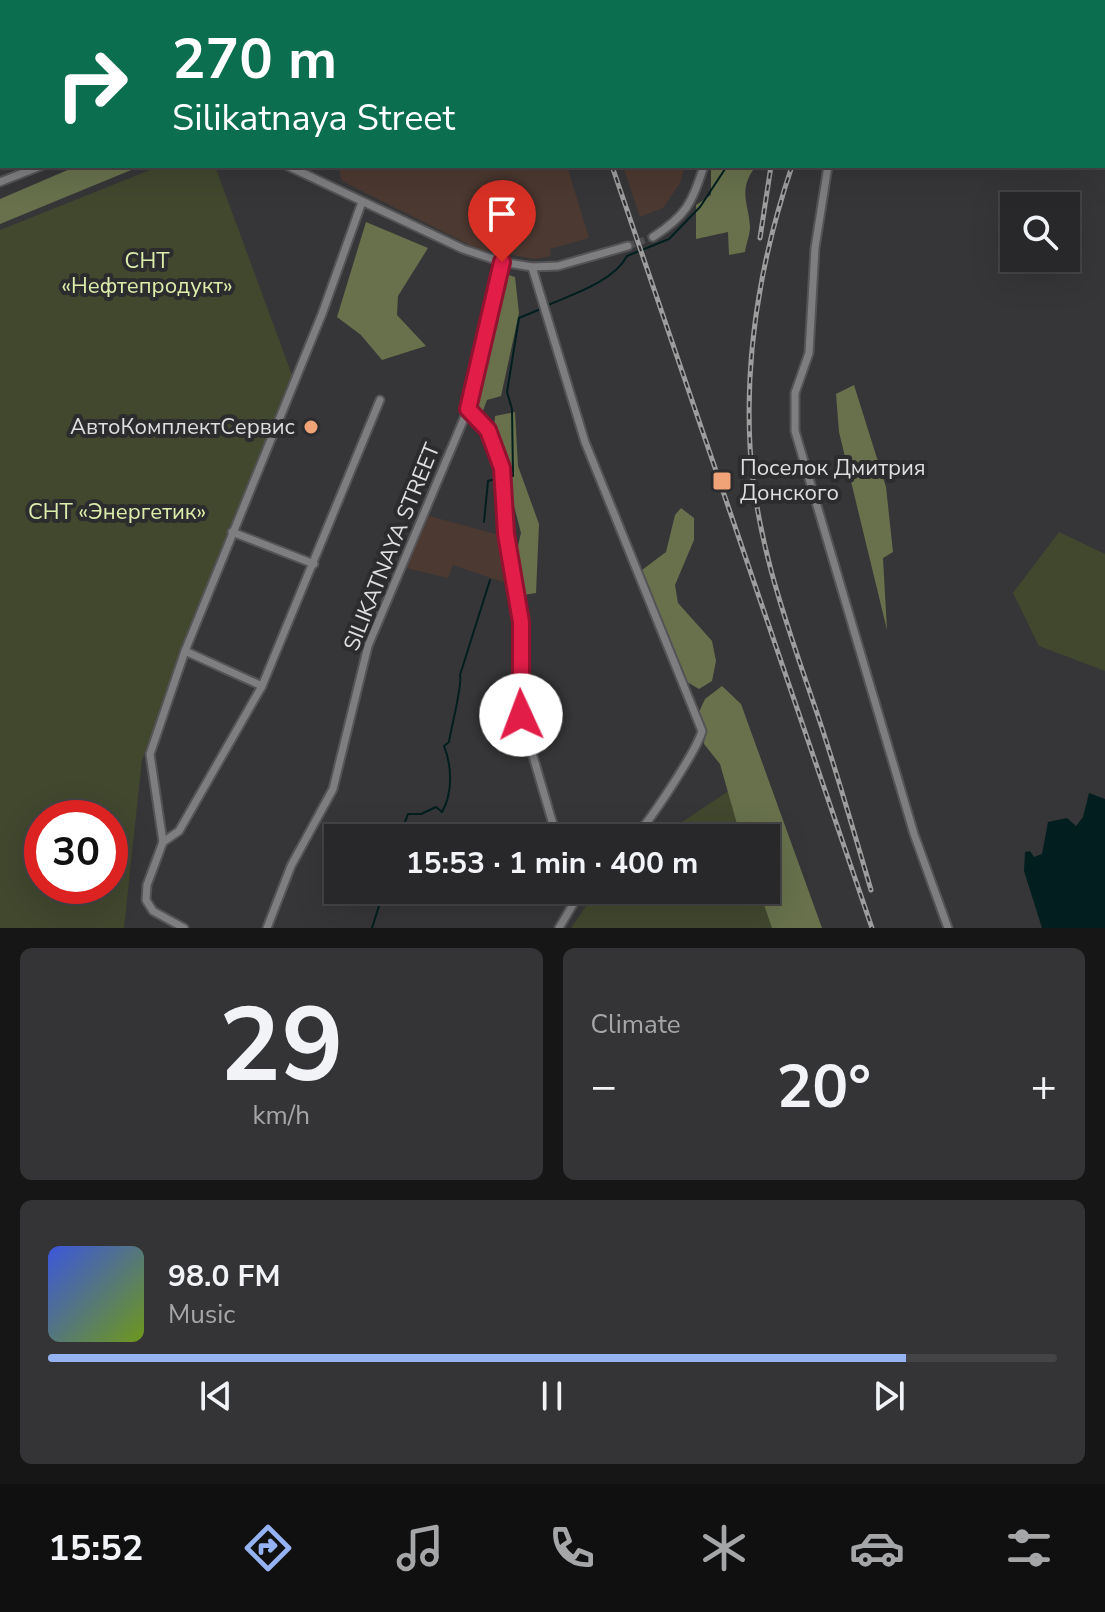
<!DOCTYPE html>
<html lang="en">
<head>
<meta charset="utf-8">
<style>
	:root { --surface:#28282a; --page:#343436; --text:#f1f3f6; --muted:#a5a6a8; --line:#444447; --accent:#95b2f1 }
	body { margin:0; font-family:"Nunito Sans",sans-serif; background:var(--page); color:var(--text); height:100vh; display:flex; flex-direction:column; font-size:30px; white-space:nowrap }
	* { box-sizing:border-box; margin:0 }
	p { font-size:26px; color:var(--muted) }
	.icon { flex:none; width:44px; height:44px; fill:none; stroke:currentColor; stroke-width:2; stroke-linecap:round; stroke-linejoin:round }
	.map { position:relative; height:928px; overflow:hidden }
	.panel { display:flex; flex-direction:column; gap:20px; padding:20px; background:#161617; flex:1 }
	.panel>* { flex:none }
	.banner { position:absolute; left:0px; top:0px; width:1106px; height:168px; box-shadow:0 8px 32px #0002,0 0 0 2px var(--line); background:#0b6e4f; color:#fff; overflow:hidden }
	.controls { position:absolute; left:1000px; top:192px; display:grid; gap:16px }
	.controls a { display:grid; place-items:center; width:80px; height:80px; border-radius:0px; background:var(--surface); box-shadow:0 8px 32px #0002,0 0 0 2px var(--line); font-size:40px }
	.speed { position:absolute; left:24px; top:800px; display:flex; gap:16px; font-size:40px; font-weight:700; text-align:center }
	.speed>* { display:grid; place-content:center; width:104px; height:104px; border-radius:50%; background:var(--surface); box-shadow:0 8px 32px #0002,0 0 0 2px var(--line); line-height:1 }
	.speed .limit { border:12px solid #d22; background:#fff; color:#111 }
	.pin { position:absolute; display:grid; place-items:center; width:68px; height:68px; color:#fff; margin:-82px -34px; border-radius:50% 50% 50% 0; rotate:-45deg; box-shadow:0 0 8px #0007 }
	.pin .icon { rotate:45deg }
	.me { position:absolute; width:88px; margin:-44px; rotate:358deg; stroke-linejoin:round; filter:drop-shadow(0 0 6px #0008) }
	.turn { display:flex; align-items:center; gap:28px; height:168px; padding:0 40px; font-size:36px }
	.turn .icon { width:104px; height:104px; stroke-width:2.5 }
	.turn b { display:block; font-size:56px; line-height:68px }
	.big { font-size:60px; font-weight:700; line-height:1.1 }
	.panel .card { flex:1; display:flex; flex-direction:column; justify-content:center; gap:12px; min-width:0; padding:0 28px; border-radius:12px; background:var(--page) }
	.panel .dial { align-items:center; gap:0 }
	.dial b { font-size:104px; line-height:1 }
	.song { display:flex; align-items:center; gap:24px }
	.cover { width:96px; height:96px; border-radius:12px; background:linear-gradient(135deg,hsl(230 70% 55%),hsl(80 70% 35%)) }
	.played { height:8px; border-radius:4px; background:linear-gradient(90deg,var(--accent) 85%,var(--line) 85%) }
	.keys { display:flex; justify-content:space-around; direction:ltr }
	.heat { display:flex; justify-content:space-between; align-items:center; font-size:44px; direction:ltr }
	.panel .tiles { flex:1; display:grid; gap:20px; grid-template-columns:1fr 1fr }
	.card:last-child { grid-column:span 2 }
	.trip { position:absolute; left:324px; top:824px; width:456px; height:80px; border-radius:0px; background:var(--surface); box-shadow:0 8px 32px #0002,0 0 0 2px var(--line); font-weight:700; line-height:80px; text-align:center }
	.tabs { display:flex; height:128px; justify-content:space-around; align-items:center; background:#101011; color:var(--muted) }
	.tabs .icon { width:56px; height:56px }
	.tabs .active { color:var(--accent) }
	.tabs b { font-size:36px; color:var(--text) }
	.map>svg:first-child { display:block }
	.industrial { fill:#4c3931 }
	.green { fill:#41482e; fill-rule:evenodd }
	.forest { fill:#68714c }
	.water { fill:#021e1f }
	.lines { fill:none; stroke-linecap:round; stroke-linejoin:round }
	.stream { stroke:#021e1f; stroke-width:2 }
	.minor-tunnel { stroke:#4f4f51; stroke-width:7; stroke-dasharray:7 3.5; stroke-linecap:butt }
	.minor-casing { stroke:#545355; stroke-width:11 }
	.minor { stroke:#7e7d7f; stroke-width:7 }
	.rail-casing { stroke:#9d9d9e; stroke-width:5 }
	.rail { stroke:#2c2c2e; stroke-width:2; stroke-dasharray:6; stroke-linecap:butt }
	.route-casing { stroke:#92132f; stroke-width:20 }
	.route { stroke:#e11d48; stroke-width:14 }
	.poi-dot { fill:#efa377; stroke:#2c2c2e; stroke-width:3 }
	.labels { text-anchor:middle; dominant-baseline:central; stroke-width:8; stroke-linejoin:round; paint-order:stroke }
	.park-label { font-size:22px; fill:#dbecab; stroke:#2c2c2e }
	.poi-label { font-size:22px; fill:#dededf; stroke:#2c2c2e; text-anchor:end }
	.street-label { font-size:22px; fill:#dededf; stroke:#2c2c2e }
</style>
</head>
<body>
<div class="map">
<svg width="1105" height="928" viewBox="0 0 1105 928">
	<rect width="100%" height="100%" fill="#363638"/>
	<g class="industrial">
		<polygon points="338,166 567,166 589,238 550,249 551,256 535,259 477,249 342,181"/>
		<polygon points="623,166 685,166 680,183 663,208 640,217"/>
		<polygon points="429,516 503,536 510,570 503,582 453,565 448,578 406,568"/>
	</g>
	<g class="green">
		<path d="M 160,166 L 215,166 L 295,383 L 142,760 L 124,928 L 0,928 L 0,230 ZM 42,818 L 110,818 L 110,886 L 42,886 Z"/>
		<polygon points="1059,532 1105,554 1105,671 1039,646 1013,593"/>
		<polygon points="754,774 811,928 571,928 597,890 766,890 766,838 658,838"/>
	</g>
	<g class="forest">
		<polygon points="77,166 141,166 0,224 0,199"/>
		<path d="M 711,166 L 756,166 C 737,190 749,203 750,227 C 750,235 746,244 745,252 L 729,255 L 728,232 L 696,239 L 696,205 L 711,195 Z"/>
		<polygon points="366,222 428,248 398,296 397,315 426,346 382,360 361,335 337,317"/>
		<polygon points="503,273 515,277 519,313 501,396 487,400 481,416 472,405"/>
		<polygon points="854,385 886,487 893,552 883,558 887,630 839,432 836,394"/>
		<polygon points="515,412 518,466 539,524 536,593 524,595 517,550 521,533 494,428 495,416"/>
		<polygon points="681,508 694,518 694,540 675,585 678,603 712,641 716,661 712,681 699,689 687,682 642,570 666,552 675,515"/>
		<polygon points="722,686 741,704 822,928 772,928 759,890 766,890 766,838 741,838 720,764 704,744 705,727 699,712 705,699"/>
	</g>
	<polygon class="water" points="1089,793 1105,799 1105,928 1042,928 1024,871 1025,852 1030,851 1034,857 1042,854 1048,822 1067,818 1076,826 1083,817"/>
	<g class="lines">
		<g class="stream">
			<polyline points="829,2 830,0"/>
			<path d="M 548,305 C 574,294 614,281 627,256 L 669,239 L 700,207 L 727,166"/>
			<polyline points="505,477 513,476 512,409 507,392 519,318 543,308"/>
			<polyline points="484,522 488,481 499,478"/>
			<path d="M 399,838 L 408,814 L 421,814 L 436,807 L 442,812 C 453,793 452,766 444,746 L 449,742 C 451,728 463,683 460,675 L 490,580"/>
			<polyline points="372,928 384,890"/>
		</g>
		<polyline class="minor-tunnel" points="628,246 653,237"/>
		<defs>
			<g id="minor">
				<polyline points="226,0 227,2"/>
				<polyline points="1029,0 1030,2"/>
				<polyline points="284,2 285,0"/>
				<polyline points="778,2 779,0"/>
				<polyline points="942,2 944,0"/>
				<polyline points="1104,145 1105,147"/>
				<polyline points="288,166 463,249 502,262 532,267 558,266 628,246"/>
				<polyline points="828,166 815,248 809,353 795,393 795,431 914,834 948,928"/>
				<polyline points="0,182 41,166"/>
				<path d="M 653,237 C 687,215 691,204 704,166"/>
				<path d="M 532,267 L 585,442 L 702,731 C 697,750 648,825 633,838"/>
				<polyline points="468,409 488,430 502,468 506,534 521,622 521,715 557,838"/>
				<polyline points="232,532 314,564"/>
				<polyline points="185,651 262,686"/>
				<polyline points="163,842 179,831 262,686 380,400"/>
				<polyline points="184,928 153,911 146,900 147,885 163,842 150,754 185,651 322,314 362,202"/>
				<polyline points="267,928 291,866 333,789 368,646 468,409 502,262"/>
				<polyline points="559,928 575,901 572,890"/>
			</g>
		</defs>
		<use href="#minor" class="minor-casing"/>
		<use href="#minor" class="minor"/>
		<defs>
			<g id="rail">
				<polyline points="563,0 564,2"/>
				<polyline points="795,2 795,0"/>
				<polyline points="876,2 877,0"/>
				<polyline points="612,166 872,928"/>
				<path d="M 792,166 C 762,255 745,352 750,446 C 755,540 788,628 818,716 C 837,773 854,832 871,890"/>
				<polyline points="760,238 771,166"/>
			</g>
		</defs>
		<use href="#rail" class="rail-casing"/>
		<use href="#rail" class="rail"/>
	</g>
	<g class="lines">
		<defs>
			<polyline id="route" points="502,262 468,409 488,430 502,468 506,534 521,622 521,715"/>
		</defs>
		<use href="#route" class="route-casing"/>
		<use href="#route" class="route"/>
	</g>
	<g class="poi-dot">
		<circle cx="311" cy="427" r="8"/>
		<rect x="712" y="471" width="20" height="20" rx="4"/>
	</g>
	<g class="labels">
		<g class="park-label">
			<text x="147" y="261">СНТ<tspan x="147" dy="25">«Нефтепродукт»</tspan></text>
			<text x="117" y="512">СНТ «Энергетик»</text>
		</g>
		<g class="poi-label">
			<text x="295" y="427">АвтоКомплектСервис</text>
			<text x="740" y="468" text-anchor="start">Поселок Дмитрия<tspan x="740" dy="25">Донского</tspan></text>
		</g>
		<g class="street-label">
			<text transform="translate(392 547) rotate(-68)">SILIKATNAYA STREET</text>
		</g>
	</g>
</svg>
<div class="controls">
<a><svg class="icon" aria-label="search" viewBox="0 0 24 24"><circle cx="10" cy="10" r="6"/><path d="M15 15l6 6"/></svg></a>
</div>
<div class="speed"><div class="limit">30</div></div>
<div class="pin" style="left:502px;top:262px;background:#d93025"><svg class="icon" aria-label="arrive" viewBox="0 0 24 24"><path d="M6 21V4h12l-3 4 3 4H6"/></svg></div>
<svg class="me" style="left:521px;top:715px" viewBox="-20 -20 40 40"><circle r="19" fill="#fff"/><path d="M0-13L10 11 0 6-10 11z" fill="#e11d48"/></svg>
<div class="trip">15:53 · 1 min · 400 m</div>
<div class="banner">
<div class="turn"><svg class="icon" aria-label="right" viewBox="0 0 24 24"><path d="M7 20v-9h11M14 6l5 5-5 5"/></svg><div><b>270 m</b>Silikatnaya Street</div></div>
</div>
</div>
<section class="panel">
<div class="tiles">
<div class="card dial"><b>29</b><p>km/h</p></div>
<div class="card"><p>Climate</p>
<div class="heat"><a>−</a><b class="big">20°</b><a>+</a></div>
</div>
<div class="card">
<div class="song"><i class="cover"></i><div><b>98.0 FM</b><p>Music</p></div></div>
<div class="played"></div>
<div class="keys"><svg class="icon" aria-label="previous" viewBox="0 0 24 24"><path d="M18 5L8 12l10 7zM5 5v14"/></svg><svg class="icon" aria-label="pause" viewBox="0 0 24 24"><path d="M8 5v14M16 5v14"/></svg><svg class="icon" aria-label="next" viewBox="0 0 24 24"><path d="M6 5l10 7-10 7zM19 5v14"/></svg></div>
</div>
</div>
</section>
<nav class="tabs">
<b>15:52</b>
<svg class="icon active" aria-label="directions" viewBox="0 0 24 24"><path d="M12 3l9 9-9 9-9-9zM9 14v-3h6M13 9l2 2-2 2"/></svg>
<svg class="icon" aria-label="music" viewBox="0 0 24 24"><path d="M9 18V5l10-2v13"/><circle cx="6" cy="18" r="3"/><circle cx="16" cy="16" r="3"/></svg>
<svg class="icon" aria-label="phone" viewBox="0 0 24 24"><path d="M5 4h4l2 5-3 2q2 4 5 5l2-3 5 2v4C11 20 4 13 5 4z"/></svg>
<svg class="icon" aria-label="climate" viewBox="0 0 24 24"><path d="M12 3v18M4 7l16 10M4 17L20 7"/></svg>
<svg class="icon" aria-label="car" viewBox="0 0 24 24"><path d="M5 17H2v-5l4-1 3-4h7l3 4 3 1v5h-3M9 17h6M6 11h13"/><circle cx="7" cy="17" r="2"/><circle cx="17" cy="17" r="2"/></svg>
<svg class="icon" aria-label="filters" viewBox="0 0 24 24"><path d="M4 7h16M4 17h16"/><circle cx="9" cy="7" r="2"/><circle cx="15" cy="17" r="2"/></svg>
</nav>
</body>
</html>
